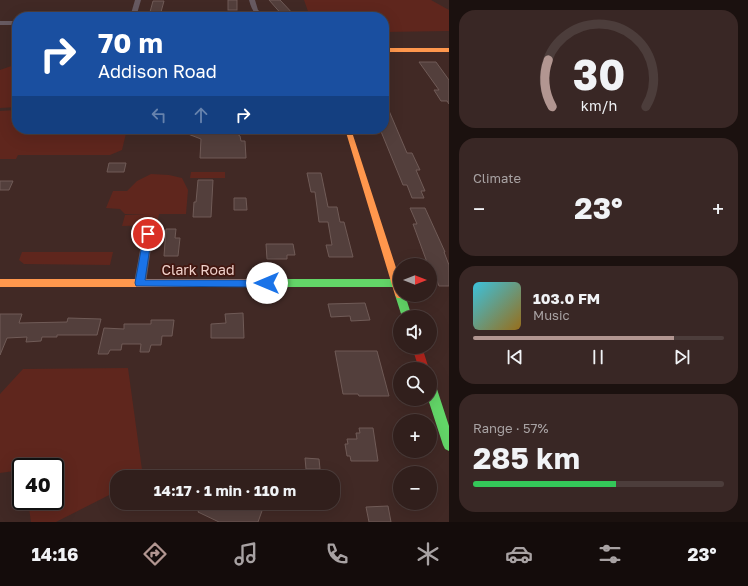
<!DOCTYPE html>
<html lang="en">
<head>
<meta charset="utf-8">
<style>
	:root { --surface:#311f1c; --page:#392725; --text:#f1f3f6; --muted:#a8a2a3; --line:#4c3d3b; --accent:#b29691 }
	body { margin:0; font-family:"Golos Text",sans-serif; background:var(--page); color:var(--text); height:100vh; display:flex; flex-direction:column; font-size:15px; white-space:nowrap }
	* { box-sizing:border-box; margin:0 }
	p { font-size:13px; color:var(--muted) }
	.icon { flex:none; width:22px; height:22px; fill:none; stroke:currentColor; stroke-width:2; stroke-linecap:round; stroke-linejoin:round }
	.map { position:relative; flex:1; overflow:hidden }
	.drawer { display:flex; flex-direction:column; gap:10px; padding:10px; background:#1b110f; width:299px }
	.drawer>* { flex:none }
	.top-card { position:absolute; left:12px; top:12px; width:377px; height:122px; border-radius:16px; box-shadow:0 4px 16px #0002,0 0 0 1px var(--line); background:#1a4fa0; color:#fff; overflow:hidden }
	.needle { width:26px; rotate:90deg }
	.tools { position:absolute; left:393px; top:258px; display:grid; gap:8px }
	.tools a { display:grid; place-items:center; width:44px; height:44px; border-radius:50%; background:var(--surface); box-shadow:0 4px 16px #0002,0 0 0 1px var(--line); font-size:20px }
	.speed { position:absolute; left:12px; top:458px; display:flex; gap:8px; font-size:20px; font-weight:700; text-align:center }
	.speed>* { display:grid; place-content:center; width:52px; height:52px; border-radius:50%; background:var(--surface); box-shadow:0 4px 16px #0002,0 0 0 1px var(--line); line-height:1 }
	.speed .limit { border:2px solid #111; border-radius:6px; background:#fff; color:#111 }
	.pin { position:absolute; display:grid; place-items:center; width:34px; height:34px; color:#fff; margin:-17px; border:2px solid #fff; border-radius:50%; box-shadow:0 1px 4px #0007 }
	.me { position:absolute; width:44px; margin:-22px; rotate:270deg; stroke-linejoin:round; filter:drop-shadow(0 0 3px #0008) }
	.turn { display:flex; align-items:center; gap:14px; height:84px; padding:0 20px; font-size:18px }
	.turn .icon { width:52px; height:52px; stroke-width:2.5 }
	.turn b { display:block; font-size:28px; line-height:34px }
	.lanes { display:flex; align-items:center; height:38px; padding:0 20px; background:#0003; justify-content:center; gap:20px; direction:ltr }
	.lanes .off { opacity:.35 }
	.big { font-size:30px; font-weight:700; line-height:1.1 }
	.drawer .widget { flex:1; display:flex; flex-direction:column; justify-content:center; gap:6px; min-width:0; padding:0 14px; border-radius:16px; background:var(--page) }
	.drawer .dial { align-items:center; gap:0 }
	.dial svg { height:104px; overflow:visible; fill:none; stroke:var(--line); stroke-width:7; stroke-linecap:round; text-anchor:middle }
	.dial text { fill:var(--text); stroke:none }
	.song { display:flex; align-items:center; gap:12px }
	.cover { width:48px; height:48px; border-radius:6px; background:linear-gradient(135deg,hsl(190 70% 55%),hsl(40 70% 35%)) }
	.played { height:4px; border-radius:2px; background:linear-gradient(90deg,var(--accent) 80%,var(--line) 80%) }
	.keys { display:flex; justify-content:space-around; direction:ltr }
	.heat { display:flex; justify-content:space-between; align-items:center; font-size:22px; direction:ltr }
	.charge { height:6px; border-radius:3px; background:linear-gradient(90deg,#34c759 57%,var(--line) 0) }
	.trip { position:absolute; left:110px; top:470px; width:230px; height:40px; border-radius:16px; background:var(--surface); box-shadow:0 4px 16px #0002,0 0 0 1px var(--line); font-weight:700; line-height:40px; text-align:center }
	.tabs { display:flex; height:64px; justify-content:space-around; align-items:center; background:#140c0b; color:var(--muted) }
	.tabs .icon { width:28px; height:28px }
	.tabs .selected { color:var(--accent) }
	.tabs b { font-size:18px; color:var(--text) }
	main { display:flex; flex:1; min-height:0 }
	.map>svg:first-child { display:block }
	.green { fill:#5f261d }
	.building { fill:#533f3c; stroke:#705b57 }
	.lines { fill:none; stroke-linecap:round; stroke-linejoin:round }
	.street { fill:#675a61; fill-rule:evenodd }
	.fast { fill:#63d668; fill-rule:evenodd }
	.slow { fill:#ff974d; fill-rule:evenodd }
	.jam { fill:#b3261e; fill-rule:evenodd }
	.route { fill:#1a73e8; stroke:#114b97 }
	.labels { text-anchor:middle; dominant-baseline:central; stroke-width:3.5; stroke-linejoin:round; paint-order:stroke }
	.street-label { font-size:14px; fill:#efd1cb; stroke:#42160f }
</style>
</head>
<body>
<main>
<div class="map">
<svg width="449" height="522" viewBox="0 0 449 522">
	<rect width="100%" height="100%" fill="#412925"/>
	<g class="green">
		<polygon points="304,0 431,0 449,10 449,31 384,32 384,17 310,17"/>
		<polygon points="17,64 17,107 0,108 0,70"/>
		<polygon points="17,110 17,129 127,129 122,150 110,155 18,155 16,159 0,159 0,111"/>
		<polygon points="191,172 225,172 225,178 190,178"/>
		<polygon points="151,174 169,175 182,178 188,190 186,214 159,214 157,225 122,226 125,215 149,214 125,214 120,209 106,208 113,191 127,191 137,181"/>
		<polygon points="22,252 113,252 110,265 24,264 19,260"/>
		<polygon points="128,368 143,477 117,477 117,491 56,522 31,522 28,501 55,501 55,467 21,467 21,470 0,473 0,394 23,369"/>
	</g>
	<g class="building">
		<rect x="228" y="0" width="9" height="10"/>
		<polygon points="269,0 280,0 296,17 284,17"/>
		<polygon points="153,1 164,1 161,12 150,12"/>
		<polygon points="419,62 436,62 449,80 449,104 447,101 441,101 434,90 439,90"/>
		<polygon points="384,99 407,153 412,153 420,170 416,170 425,191 421,191 424,198 412,198 407,185 403,185 380,129 384,129"/>
		<polygon points="201,129 234,129 234,132 240,136 241,141 245,141 246,158 200,158 201,139 188,134"/>
		<polygon points="109,163 126,163 124,172 107,172"/>
		<polygon points="307,173 321,173 328,207 337,207 340,222 344,222 353,257 329,257 326,245 332,245 328,222 319,222 315,192 311,192"/>
		<polygon points="198,180 213,180 211,217 193,217 194,202 196,202"/>
		<polygon points="0,181 13,181 9,190 0,190"/>
		<polygon points="234,198 246,198 247,210 234,210"/>
		<polygon points="410,208 425,208 445,252 444,252 449,265 449,286 439,286 431,265 428,265 413,224 417,224"/>
		<polygon points="166,229 176,229 175,238 180,238 178,256 164,256"/>
		<polygon points="266,244 293,244 295,255 287,255 287,259 267,259"/>
		<polygon points="365,303 370,320 351,321 350,316 331,317 328,304"/>
		<polygon points="243,313 244,338 211,338 211,324 226,323 225,314"/>
		<polygon points="0,314 22,314 19,323 67,322 68,318 101,319 97,335 57,335 57,337 42,337 41,341 26,342 27,337 7,338 0,355"/>
		<polygon points="151,320 174,320 172,336 162,336 161,345 151,345 149,352 140,352 141,344 122,344 121,350 110,350 108,354 98,354 104,328 124,329 124,324 151,324"/>
		<polygon points="335,351 377,351 389,396 359,396 358,394 343,394"/>
		<polygon points="359,428 373,428 378,461 351,461 350,456 347,456 345,444 348,444 347,439 357,439 356,433 360,433"/>
		<polygon points="305,458 319,459 320,469 306,469"/>
		<polygon points="202,503 252,503 263,508 258,522 219,522 198,512"/>
		<polygon points="388,506 391,522 369,522 366,507"/>
	</g>
	<g class="lines">
		<g class="street">
			<polygon points="135,0 141,0 136,17 130,17"/>
			<path d="M 249,0 L 255,0 L 258,10 L 267,17 C 255,17 252,11 249,0 Z"/>
			<rect x="0" y="21" width="17" height="4"/>
			<polygon points="148,230 152,231 153,234 146,283 144,286 140,287 136,286 134,283 143,234 144,231"/>
		</g>
		<g class="fast">
			<polygon points="267,279 396,279 399,280 400,284 396,287 267,287 264,286 262,283 264,280"/>
			<polygon points="400,291 400,295 405,295 412,317 402,317 395,295 397,292"/>
			<polygon points="430,381 434,382 436,386 449,426 449,451 445,449 443,445 428,399 430,399"/>
		</g>
		<g class="slow">
			<rect x="384" y="48" width="65" height="4"/>
			<polygon points="345,129 351,129 400,280 400,295 405,295 403,298 397,298 395,295"/>
			<polygon points="0,279 267,279 270,280 272,283 270,286 267,287 0,287"/>
		</g>
		<polygon class="jam" points="412,347 422,347 429,369 419,369"/>
	</g>
	<polygon class="route" points="148,231 152,234 145,280 267,280 270,281 271,283 270,286 267,287 136,286 135,283 144,234"/>
	<g class="labels">
		<g class="street-label">
			<text x="198" y="269">Clark Road</text>
		</g>
	</g>
</svg>
<div class="tools">
<a><svg class="needle" viewBox="-14 -14 28 28"><path d="M0-13l5 13h-10z" fill="#e53935"/><path d="M0 13l5-13h-10z" fill="#a8a2a3"/></svg></a>
<a><svg class="icon" aria-label="sound" viewBox="0 0 24 24"><path d="M4 9h4l5-4v14l-5-4H4zM17 9q2 3 0 6"/></svg></a>
<a><svg class="icon" aria-label="search" viewBox="0 0 24 24"><circle cx="10" cy="10" r="6"/><path d="M15 15l6 6"/></svg></a>
<a>+</a>
<a>−</a>
</div>
<div class="speed"><div class="limit">40</div></div>
<div class="pin" style="left:148px;top:234px;background:#d93025"><svg class="icon" aria-label="arrive" viewBox="0 0 24 24"><path d="M6 21V4h12l-3 4 3 4H6"/></svg></div>
<svg class="me" style="left:267px;top:283px" viewBox="-20 -20 40 40"><circle r="19" fill="#fff"/><path d="M0-13L10 11 0 6-10 11z" fill="#1a73e8"/></svg>
<div class="trip">14:17 · 1 min · 110 m</div>
<div class="top-card">
<div class="turn"><svg class="icon" aria-label="right" viewBox="0 0 24 24"><path d="M7 20v-9h11M14 6l5 5-5 5"/></svg><div><b>70 m</b>Addison Road</div></div>
<div class="lanes"><svg class="icon off" aria-label="left" viewBox="0 0 24 24"><path d="M17 20v-9H6M10 6l-5 5 5 5"/></svg><svg class="icon off" aria-label="ahead" viewBox="0 0 24 24"><path d="M12 20V5M6 11l6-6 6 6"/></svg><svg class="icon" aria-label="right" viewBox="0 0 24 24"><path d="M7 20v-9h11M14 6l5 5-5 5"/></svg></div>
</div>
</div>
<section class="drawer">
<div class="widget dial"><svg viewBox="0 0 100 80">
<path d="M14 69A42 42 0 1 1 86 69"/>
<path d="M14 69A42 42 0 0 1 11 33" stroke="#b29691"/>
<text x="50" y="56" font-size="32" font-weight="700">30</text>
<text x="50" y="72" font-size="11">km/h</text>
</svg></div>
<div class="widget"><p>Climate</p>
<div class="heat"><a>−</a><b class="big">23°</b><a>+</a></div>
</div>
<div class="widget">
<div class="song"><i class="cover"></i><div><b>103.0 FM</b><p>Music</p></div></div>
<div class="played"></div>
<div class="keys"><svg class="icon" aria-label="previous" viewBox="0 0 24 24"><path d="M18 5L8 12l10 7zM5 5v14"/></svg><svg class="icon" aria-label="pause" viewBox="0 0 24 24"><path d="M8 5v14M16 5v14"/></svg><svg class="icon" aria-label="next" viewBox="0 0 24 24"><path d="M6 5l10 7-10 7zM19 5v14"/></svg></div>
</div>
<div class="widget"><p>Range · 57%</p><b class="big">285 km</b><div class="charge"></div></div>
</section>
</main>
<nav class="tabs">
<b>14:16</b>
<svg class="icon selected" aria-label="directions" viewBox="0 0 24 24"><path d="M12 3l9 9-9 9-9-9zM9 14v-3h6M13 9l2 2-2 2"/></svg>
<svg class="icon" aria-label="music" viewBox="0 0 24 24"><path d="M9 18V5l10-2v13"/><circle cx="6" cy="18" r="3"/><circle cx="16" cy="16" r="3"/></svg>
<svg class="icon" aria-label="phone" viewBox="0 0 24 24"><path d="M5 4h4l2 5-3 2q2 4 5 5l2-3 5 2v4C11 20 4 13 5 4z"/></svg>
<svg class="icon" aria-label="climate" viewBox="0 0 24 24"><path d="M12 3v18M4 7l16 10M4 17L20 7"/></svg>
<svg class="icon" aria-label="car" viewBox="0 0 24 24"><path d="M5 17H2v-5l4-1 3-4h7l3 4 3 1v5h-3M9 17h6M6 11h13"/><circle cx="7" cy="17" r="2"/><circle cx="17" cy="17" r="2"/></svg>
<svg class="icon" aria-label="filters" viewBox="0 0 24 24"><path d="M4 7h16M4 17h16"/><circle cx="9" cy="7" r="2"/><circle cx="15" cy="17" r="2"/></svg>
<b>23°</b>
</nav>
</body>
</html>
